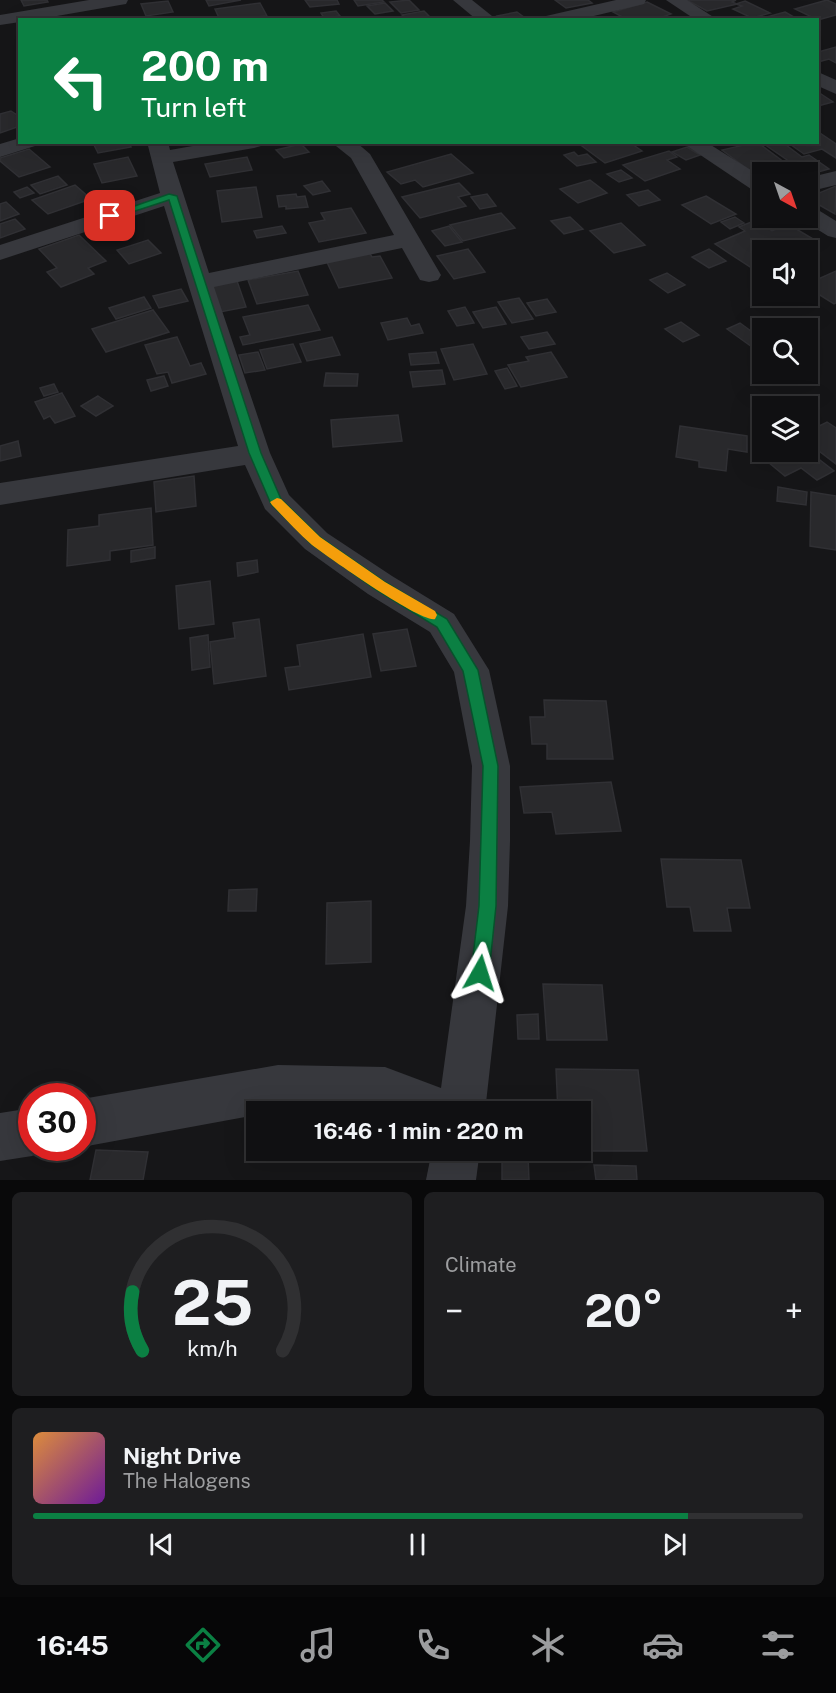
<!DOCTYPE html>
<html lang="en">
<head>
<meta charset="utf-8">
<style>
	:root { --surface:#101012; --page:#1e1e20; --text:#f1f3f6; --muted:#9c9d9f; --line:#303032; --accent:#0b8043 }
	body { margin:0; font-family:"Public Sans",sans-serif; background:var(--page); color:var(--text); height:100vh; display:flex; flex-direction:column; font-size:22px; white-space:nowrap }
	* { box-sizing:border-box; margin:0 }
	p { font-size:20px; color:var(--muted) }
	.icon { flex:none; width:33px; height:33px; fill:none; stroke:currentColor; stroke-width:2; stroke-linecap:round; stroke-linejoin:round }
	.map { position:relative; height:1180px; overflow:hidden }
	.sheet { display:flex; flex-direction:column; gap:12px; padding:12px; background:#09090a; flex:1 }
	.sheet>* { flex:none }
	.top-card { position:absolute; left:18px; top:18px; width:801px; height:126px; border-radius:0px; box-shadow:0 6px 24px #0002,0 0 0 2px var(--line); background:#0b8043; color:#fff; overflow:hidden }
	.needle { width:39px; rotate:140deg }
	.buttons { position:absolute; left:752px; top:162px; display:grid; gap:12px }
	.buttons a { display:grid; place-items:center; width:66px; height:66px; border-radius:0px; background:var(--surface); box-shadow:0 6px 24px #0002,0 0 0 2px var(--line); font-size:30px }
	.speed { position:absolute; left:18px; top:1083px; display:flex; gap:12px; font-size:30px; font-weight:700; text-align:center }
	.speed>* { display:grid; place-content:center; width:78px; height:78px; border-radius:50%; background:var(--surface); box-shadow:0 6px 24px #0002,0 0 0 2px var(--line); line-height:1 }
	.speed .limit { border:9px solid #d22; background:#fff; color:#111 }
	.pin { position:absolute; display:grid; place-items:center; width:51px; height:51px; color:#fff; margin:-26px; border-radius:12px; box-shadow:0 3px 9px #0006 }
	.me { position:absolute; width:66px; margin:-33px; rotate:6deg; stroke-linejoin:round; filter:drop-shadow(0 0 4px #0008) }
	.turn { display:flex; align-items:center; gap:21px; height:126px; padding:0 24px; font-size:27px }
	.turn .icon { width:78px; height:78px; stroke-width:2.5 }
	.turn b { display:block; font-size:42px; line-height:51px }
	.big { font-size:45px; font-weight:700; line-height:1.1 }
	.sheet .card { flex:1; display:flex; flex-direction:column; justify-content:center; gap:9px; min-width:0; padding:0 21px; border-radius:9px; background:var(--page) }
	.sheet .dial { align-items:center; gap:0 }
	.dial svg { height:156px; overflow:visible; fill:none; stroke:var(--line); stroke-width:7; stroke-linecap:round; text-anchor:middle }
	.dial text { fill:var(--text); stroke:none }
	.song { display:flex; align-items:center; gap:18px }
	.cover { width:72px; height:72px; border-radius:9px; background:linear-gradient(135deg,hsl(30 70% 55%),hsl(280 70% 35%)) }
	.played { height:6px; border-radius:3px; background:linear-gradient(90deg,var(--accent) 85%,var(--line) 85%) }
	.keys { display:flex; justify-content:space-around; direction:ltr }
	.heat { display:flex; justify-content:space-between; align-items:center; font-size:33px; direction:ltr }
	.sheet .tiles { flex:1; display:grid; gap:12px; grid-template-columns:1fr 1fr }
	.card:last-child { grid-column:span 2 }
	.trip { position:absolute; left:246px; top:1101px; width:345px; height:60px; border-radius:0px; background:var(--surface); box-shadow:0 6px 24px #0002,0 0 0 2px var(--line); font-weight:700; line-height:60px; text-align:center }
	.tab-bar { display:flex; height:96px; justify-content:space-around; align-items:center; background:#060607; color:var(--muted) }
	.tab-bar .icon { width:42px; height:42px }
	.tab-bar .on { color:var(--accent) }
	.tab-bar b { font-size:27px; color:var(--text) }
	.map>svg:first-child { display:block }
	.building { fill:#29292c; stroke:#303034; stroke-width:1.5 }
	.lines { fill:none; stroke-linecap:round; stroke-linejoin:round }
	.street { fill:#37383d; fill-rule:evenodd }
	.route { fill:#0b8043; stroke:#07532c; stroke-width:1.5 }
	.slow { fill:#f59e0b }
</style>
</head>
<body>
<div class="map">
<svg width="836" height="1180" viewBox="0 0 836 1180">
	<rect width="100%" height="100%" fill="#161618"/>
	<g class="building">
		<polygon points="21,0 47,0 48,2 24,6"/>
		<polygon points="206,0 241,0 209,6"/>
		<polygon points="305,0 337,0 339,4 310,7"/>
		<polygon points="354,0 382,0 384,2 358,6"/>
		<polygon points="409,0 419,10 401,13 390,2"/>
		<polygon points="555,0 588,0 592,3 566,8"/>
		<polygon points="687,0 736,0 732,2 737,4 707,11"/>
		<polygon points="827,0 836,4 836,15 818,20 795,9"/>
		<polygon points="168,1 173,12 146,16 141,4"/>
		<polygon points="745,1 770,13 752,18 733,9 742,6 736,4"/>
		<polygon points="647,2 671,14 654,20 628,20 613,12"/>
		<polygon points="260,3 267,16 220,20 215,9"/>
		<polygon points="385,3 393,11 375,14 367,6"/>
		<polygon points="336,11 340,16 324,18 321,13"/>
		<polygon points="424,11 429,16 407,20 402,15"/>
		<polygon points="517,12 528,20 501,20 497,16"/>
		<polygon points="785,12 799,20 763,18"/>
		<polygon points="836,47 836,63 829,59 818,62 818,52"/>
		<polygon points="818,92 833,102 818,106"/>
		<polygon points="11,111 20,117 20,126 0,133 0,114"/>
		<polygon points="820,133 836,144 836,158 822,149 804,154 787,142 818,142 818,134"/>
		<polygon points="129,142 131,147 98,153 93,143"/>
		<polygon points="594,142 629,142 642,151 605,163 582,146"/>
		<polygon points="757,142 784,162 774,164 786,172 773,171 757,176 722,150"/>
		<polygon points="770,142 782,142 802,157 809,155 829,169 807,175 807,172 787,172 778,166 790,162 764,144"/>
		<polygon points="301,144 309,152 284,158 276,150"/>
		<polygon points="687,147 700,155 686,160 672,152"/>
		<polygon points="29,149 50,167 19,177 0,161 0,158"/>
		<polygon points="669,151 677,157 667,160 680,169 645,181 623,165"/>
		<polygon points="574,152 578,156 587,154 596,162 577,166 564,155"/>
		<polygon points="451,154 473,173 423,187 415,180 401,184 387,172"/>
		<polygon points="128,157 137,176 102,183 94,164"/>
		<polygon points="247,157 252,170 210,177 205,164"/>
		<polygon points="621,170 632,178 619,182 607,174"/>
		<polygon points="58,176 67,185 40,194 31,185"/>
		<polygon points="590,180 607,193 578,203 560,189"/>
		<polygon points="322,181 330,191 313,195 304,186"/>
		<polygon points="459,183 470,194 458,197 466,206 420,218 402,197"/>
		<polygon points="75,185 91,199 48,214 32,200"/>
		<polygon points="836,186 835,214 807,198"/>
		<polygon points="27,187 34,193 20,198 14,192"/>
		<polygon points="256,187 262,217 222,222 217,191"/>
		<polygon points="648,190 660,200 639,206 627,195"/>
		<polygon points="296,194 297,197 305,196 308,207 286,209 286,206 279,207 277,196"/>
		<polygon points="487,194 496,206 480,209 471,197"/>
		<polygon points="706,196 736,214 711,224 682,205"/>
		<polygon points="6,202 19,214 0,221 0,204"/>
		<polygon points="351,208 366,233 319,242 309,223 325,220 321,213"/>
		<polygon points="501,213 515,228 463,241 450,225"/>
		<polygon points="570,217 583,229 564,234 551,221"/>
		<polygon points="735,217 744,223 730,229 721,222"/>
		<polygon points="15,219 25,229 0,238 0,224"/>
		<polygon points="756,220 772,231 788,224 813,239 787,250 762,250 762,261 750,267 715,244 745,231 739,227"/>
		<polygon points="621,223 645,245 614,253 590,231"/>
		<polygon points="282,226 286,233 257,238 254,231"/>
		<polygon points="449,226 462,242 445,246 432,231"/>
		<polygon points="79,235 106,261 88,268 94,274 61,287 47,272 57,268 39,249"/>
		<polygon points="148,240 161,253 129,264 117,250"/>
		<polygon points="468,249 485,272 454,279 437,256"/>
		<polygon points="709,249 726,261 709,268 692,257"/>
		<polygon points="369,252 372,257 380,256 392,278 339,288 326,260"/>
		<polygon points="298,271 308,295 257,304 248,280"/>
		<polygon points="836,271 836,303 834,304 807,287 807,284"/>
		<polygon points="667,273 685,285 668,293 650,280"/>
		<polygon points="237,281 246,307 220,312 211,286"/>
		<polygon points="181,289 188,301 159,308 153,296"/>
		<polygon points="785,296 805,296 814,301 802,307"/>
		<polygon points="144,297 151,308 116,319 109,308"/>
		<polygon points="519,298 533,319 512,323 498,302"/>
		<polygon points="547,299 556,312 536,316 527,303"/>
		<polygon points="308,305 320,330 243,345 240,337 250,335 243,317"/>
		<polygon points="465,307 474,323 457,326 448,311"/>
		<polygon points="496,307 506,324 483,328 473,312"/>
		<polygon points="153,310 169,332 106,352 92,329"/>
		<polygon points="407,318 411,326 419,324 423,333 388,340 381,323"/>
		<polygon points="776,319 790,328 762,328 762,351 759,352 727,329 740,323 751,331"/>
		<polygon points="681,322 699,335 683,342 665,329"/>
		<polygon points="547,332 555,344 529,349 521,337"/>
		<polygon points="177,337 190,366 201,363 206,374 172,383 168,372 157,374 145,345"/>
		<polygon points="332,337 340,355 307,361 300,344"/>
		<polygon points="293,344 301,362 267,369 260,350"/>
		<polygon points="473,344 487,374 454,380 441,349"/>
		<polygon points="258,352 265,370 245,373 239,355"/>
		<polygon points="436,352 439,363 411,365 409,354"/>
		<polygon points="551,352 567,377 521,387 508,365 529,361 526,357"/>
		<polygon points="507,368 517,386 505,389 495,371"/>
		<polygon points="442,370 445,384 413,387 410,372"/>
		<polygon points="326,373 358,374 357,386 324,386"/>
		<polygon points="164,376 168,386 151,391 147,380"/>
		<polygon points="54,384 58,392 44,396 40,388"/>
		<polygon points="62,393 75,416 55,423 50,416 44,419 35,402"/>
		<polygon points="98,396 113,406 96,416 81,406"/>
		<polygon points="398,415 402,441 333,447 331,420"/>
		<polygon points="827,422 836,428 836,464 807,442 807,432"/>
		<polygon points="680,426 747,436 747,452 728,449 726,471 699,467 699,461 676,457"/>
		<polygon points="18,441 21,456 0,461 0,446"/>
		<polygon points="807,450 834,471 817,480 801,468 785,476 762,457 774,452 807,452"/>
		<polygon points="194,476 196,506 156,512 154,482"/>
		<polygon points="778,487 807,492 806,505 777,501"/>
		<polygon points="811,492 836,496 836,550 810,546"/>
		<polygon points="151,508 153,545 110,551 110,560 67,566 68,530 99,526 99,515"/>
		<polygon points="155,547 155,558 131,562 131,551"/>
		<polygon points="257,560 258,572 238,576 237,563"/>
		<polygon points="210,581 214,624 179,629 176,586"/>
		<polygon points="259,619 266,676 214,684 210,642 235,638 233,623"/>
		<polygon points="407,629 416,666 381,671 373,634"/>
		<polygon points="363,634 371,677 289,690 285,668 300,666 297,645"/>
		<polygon points="208,635 210,667 192,670 190,638"/>
		<polygon points="544,700 606,701 613,759 547,759 547,744 532,744 530,717 545,717"/>
		<polygon points="611,782 621,831 556,834 552,812 524,813 520,787"/>
		<polygon points="661,859 741,860 750,908 727,908 731,931 694,931 690,907 667,907"/>
		<polygon points="257,889 256,911 228,911 229,890"/>
		<polygon points="371,901 371,962 326,964 327,903"/>
		<polygon points="543,984 602,985 607,1040 547,1040"/>
		<polygon points="538,1014 539,1039 518,1039 517,1015"/>
		<polygon points="556,1069 638,1070 647,1151 581,1151 582,1158 535,1157 535,1150 580,1150 580,1112 558,1112"/>
		<polygon points="96,1150 148,1152 143,1180 90,1180"/>
		<polygon points="502,1155 528,1156 529,1180 502,1180"/>
		<polygon points="594,1165 636,1166 637,1180 596,1180"/>
	</g>
	<g class="lines">
		<g class="street">
			<polygon points="89,0 128,0 126,4 120,5 34,20 20,20 20,22 0,25 0,15"/>
			<polygon points="453,0 472,0 497,20 477,20"/>
			<polygon points="616,0 646,0 644,4 577,20 544,20 546,16"/>
			<polygon points="666,0 687,0 718,20 696,20"/>
			<polygon points="818,72 836,80 836,94 818,86"/>
			<polygon points="20,138 20,142 38,142 35,146 0,157 0,144"/>
			<polygon points="147,142 168,142 170,150 215,142 264,142 261,146 254,148 173,162 209,273 394,235 351,158 331,142 356,142 370,154 441,275 438,280 429,282 420,280 402,248 214,287 270,453 289,495 327,533 392,576 454,614 489,670 510,766 510,841 508,906 485,1112 256,1112 256,1115 82,1147 82,1099 278,1065 385,1067 441,1088 466,906 470,841 472,766 454,672 430,632 368,594 305,549 265,509 245,465 0,505 0,483 238,446 164,206 0,260 0,245 160,193"/>
			<polygon points="681,142 706,142 762,177 762,193 754,191"/>
			<polygon points="836,171 836,185 807,192 807,178"/>
			<polygon points="807,206 815,208 836,221 836,238 828,236 799,218 807,218"/>
			<polygon points="32,1108 32,1148 49,1149 32,1156 0,1161 0,1113"/>
			<polygon points="432,1150 480,1150 476,1180 426,1180"/>
		</g>
	</g>
	<polygon class="route" points="169,194 177,196 261,453 281,499 320,537 385,582 447,619 478,670 498,766 496,906 489,973 486,979 480,982 473,979 471,973 479,906 483,766 463,671 437,627 375,589 311,544 271,504 249,453 169,200 114,218 106,216"/>
	<path class="slow" d="M 277,498 L 281,499 L 320,537 L 385,582 L 435,611 L 437,615 L 435,619 C 421,623 328,557 312,545 C 298,533 285,518 272,505 L 270,502 Z"/>
</svg>
<div class="buttons">
<a><svg class="needle" viewBox="-14 -14 28 28"><path d="M0-13l5 13h-10z" fill="#e53935"/><path d="M0 13l5-13h-10z" fill="#9c9d9f"/></svg></a>
<a><svg class="icon" aria-label="sound" viewBox="0 0 24 24"><path d="M4 9h4l5-4v14l-5-4H4zM17 9q2 3 0 6"/></svg></a>
<a><svg class="icon" aria-label="search" viewBox="0 0 24 24"><circle cx="10" cy="10" r="6"/><path d="M15 15l6 6"/></svg></a>
<a><svg class="icon" aria-label="layers" viewBox="0 0 24 24"><path d="M12 4l9 5-9 5-9-5zM3 14l9 5 9-5"/></svg></a>
</div>
<div class="speed"><div class="limit">30</div></div>
<div class="pin" style="left:110px;top:216px;background:#d93025"><svg class="icon" aria-label="arrive" viewBox="0 0 24 24"><path d="M6 21V4h12l-3 4 3 4H6"/></svg></div>
<svg class="me" style="left:480px;top:973px" viewBox="-20 -20 40 40"><path d="M0-17L14 15 0 8-14 15z" fill="#0b8043" stroke="#fff" stroke-width="4"/></svg>
<div class="trip">16:46 · 1 min · 220 m</div>
<div class="top-card">
<div class="turn"><svg class="icon" aria-label="left" viewBox="0 0 24 24"><path d="M17 20v-9H6M10 6l-5 5 5 5"/></svg><div><b>200 m</b>Turn left</div></div>
</div>
</div>
<section class="sheet">
<div class="tiles">
<div class="card dial"><svg viewBox="0 0 100 80">
<path d="M14 69A42 42 0 1 1 86 69"/>
<path d="M14 69A42 42 0 0 1 9 39" stroke="#0b8043"/>
<text x="50" y="56" font-size="32" font-weight="700">25</text>
<text x="50" y="72" font-size="11">km/h</text>
</svg></div>
<div class="card"><p>Climate</p>
<div class="heat"><a>−</a><b class="big">20°</b><a>+</a></div>
</div>
<div class="card">
<div class="song"><i class="cover"></i><div><b>Night Drive</b><p>The Halogens</p></div></div>
<div class="played"></div>
<div class="keys"><svg class="icon" aria-label="previous" viewBox="0 0 24 24"><path d="M18 5L8 12l10 7zM5 5v14"/></svg><svg class="icon" aria-label="pause" viewBox="0 0 24 24"><path d="M8 5v14M16 5v14"/></svg><svg class="icon" aria-label="next" viewBox="0 0 24 24"><path d="M6 5l10 7-10 7zM19 5v14"/></svg></div>
</div>
</div>
</section>
<nav class="tab-bar">
<b>16:45</b>
<svg class="icon on" aria-label="directions" viewBox="0 0 24 24"><path d="M12 3l9 9-9 9-9-9zM9 14v-3h6M13 9l2 2-2 2"/></svg>
<svg class="icon" aria-label="music" viewBox="0 0 24 24"><path d="M9 18V5l10-2v13"/><circle cx="6" cy="18" r="3"/><circle cx="16" cy="16" r="3"/></svg>
<svg class="icon" aria-label="phone" viewBox="0 0 24 24"><path d="M5 4h4l2 5-3 2q2 4 5 5l2-3 5 2v4C11 20 4 13 5 4z"/></svg>
<svg class="icon" aria-label="climate" viewBox="0 0 24 24"><path d="M12 3v18M4 7l16 10M4 17L20 7"/></svg>
<svg class="icon" aria-label="car" viewBox="0 0 24 24"><path d="M5 17H2v-5l4-1 3-4h7l3 4 3 1v5h-3M9 17h6M6 11h13"/><circle cx="7" cy="17" r="2"/><circle cx="17" cy="17" r="2"/></svg>
<svg class="icon" aria-label="filters" viewBox="0 0 24 24"><path d="M4 7h16M4 17h16"/><circle cx="9" cy="7" r="2"/><circle cx="15" cy="17" r="2"/></svg>
</nav>
</body>
</html>
